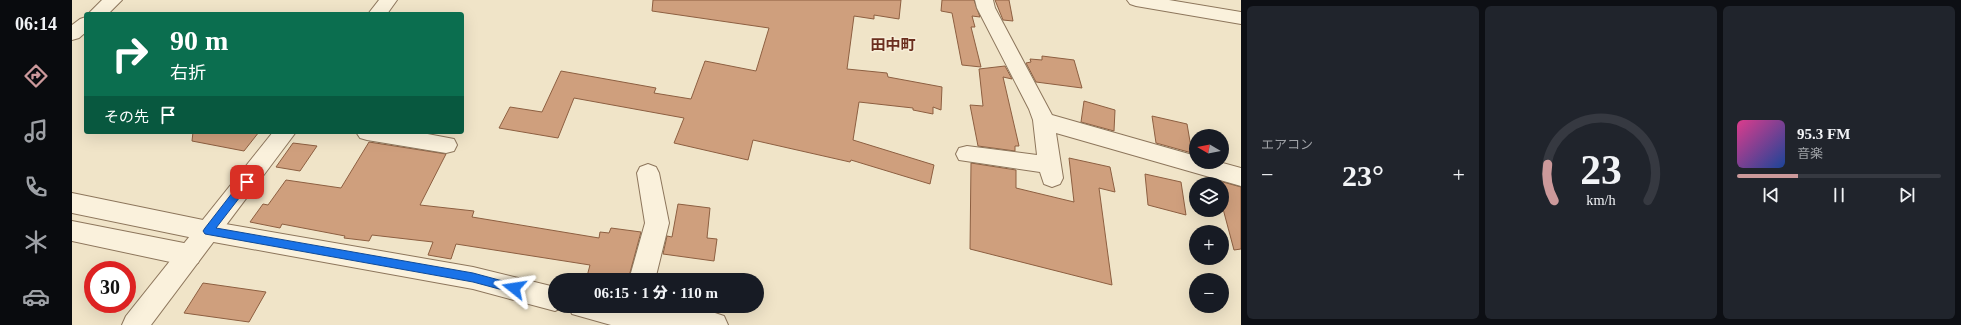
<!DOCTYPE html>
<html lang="ja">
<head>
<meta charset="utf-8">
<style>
	:root { --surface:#171b24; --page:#20242c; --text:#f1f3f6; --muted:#9ea1a6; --line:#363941; --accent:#cc999b }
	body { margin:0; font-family:"Times New Roman","Noto Sans JP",serif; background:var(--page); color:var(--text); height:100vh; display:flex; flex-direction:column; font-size:15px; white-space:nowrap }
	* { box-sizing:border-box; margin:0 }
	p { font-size:13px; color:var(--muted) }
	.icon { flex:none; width:22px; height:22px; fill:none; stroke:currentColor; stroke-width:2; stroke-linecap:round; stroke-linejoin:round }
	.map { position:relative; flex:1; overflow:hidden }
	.side { display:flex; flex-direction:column; gap:6px; padding:6px; background:#0d0f14; width:720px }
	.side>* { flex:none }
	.banner { position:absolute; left:12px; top:12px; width:380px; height:122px; border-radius:4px; box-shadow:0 4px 16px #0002; background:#0b6e4f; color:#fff; overflow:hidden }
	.needle { width:26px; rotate:280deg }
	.tools { position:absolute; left:1117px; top:129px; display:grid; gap:8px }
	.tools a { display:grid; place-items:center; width:40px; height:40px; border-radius:50%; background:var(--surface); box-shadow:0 4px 16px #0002; font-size:20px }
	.speed { position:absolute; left:12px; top:261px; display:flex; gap:8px; font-size:20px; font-weight:700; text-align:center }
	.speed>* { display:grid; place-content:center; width:52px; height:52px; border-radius:50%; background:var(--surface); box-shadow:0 4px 16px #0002; line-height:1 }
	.speed .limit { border:6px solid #d22; background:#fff; color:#111 }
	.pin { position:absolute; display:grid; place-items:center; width:34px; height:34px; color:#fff; margin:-17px; border-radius:8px; box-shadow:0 2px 6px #0006 }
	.me { position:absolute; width:44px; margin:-22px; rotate:285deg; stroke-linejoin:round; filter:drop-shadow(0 0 3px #0008) }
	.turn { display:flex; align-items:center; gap:14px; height:84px; padding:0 20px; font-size:18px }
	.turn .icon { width:52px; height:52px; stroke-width:2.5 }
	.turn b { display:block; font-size:28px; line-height:34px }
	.then { display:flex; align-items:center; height:38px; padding:0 20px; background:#0003; gap:8px; font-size:15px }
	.big { font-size:30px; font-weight:800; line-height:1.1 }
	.side .card { flex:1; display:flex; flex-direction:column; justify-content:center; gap:6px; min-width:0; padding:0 14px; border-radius:6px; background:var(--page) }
	.side .dial { align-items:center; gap:0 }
	.dial svg { height:104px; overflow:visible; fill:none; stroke:var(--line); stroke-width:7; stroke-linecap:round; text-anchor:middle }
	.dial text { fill:var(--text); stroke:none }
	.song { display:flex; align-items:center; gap:12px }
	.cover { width:48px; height:48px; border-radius:6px; background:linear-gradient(135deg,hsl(330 70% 55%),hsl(220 70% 35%)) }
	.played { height:4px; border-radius:2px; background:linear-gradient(90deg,var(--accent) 30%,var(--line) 30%) }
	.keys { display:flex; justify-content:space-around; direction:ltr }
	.heat { display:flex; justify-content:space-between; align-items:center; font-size:22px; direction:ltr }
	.side .tiles { flex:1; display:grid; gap:6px; grid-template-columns:repeat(3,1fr) }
	.trip { position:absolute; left:476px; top:273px; width:216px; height:40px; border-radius:20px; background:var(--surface); box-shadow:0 4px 16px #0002; font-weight:800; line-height:40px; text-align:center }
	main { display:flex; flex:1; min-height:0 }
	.tab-bar { display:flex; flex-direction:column; width:72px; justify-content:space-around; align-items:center; background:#090b0e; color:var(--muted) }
	.tab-bar .icon { width:28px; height:28px }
	.tab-bar .on { color:var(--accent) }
	.tab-bar b { font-size:18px; color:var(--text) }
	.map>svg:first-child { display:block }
	.building { fill:#cf9f7d; stroke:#8d5f41 }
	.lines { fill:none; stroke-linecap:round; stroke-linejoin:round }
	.minor-casing { stroke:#8d765c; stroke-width:2 }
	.tertiary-casing { stroke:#8d765c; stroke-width:2 }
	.minor { fill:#faf1dc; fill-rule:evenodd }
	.tertiary { fill:#faf1dc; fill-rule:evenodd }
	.route { fill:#1a73e8; stroke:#114b97 }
	.labels { text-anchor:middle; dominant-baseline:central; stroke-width:3; stroke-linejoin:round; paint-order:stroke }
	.quarter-label { font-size:15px; font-weight:bold; fill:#6b2e1e; stroke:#f7eed8 }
</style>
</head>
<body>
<main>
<nav class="tab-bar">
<b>06:14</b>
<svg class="icon on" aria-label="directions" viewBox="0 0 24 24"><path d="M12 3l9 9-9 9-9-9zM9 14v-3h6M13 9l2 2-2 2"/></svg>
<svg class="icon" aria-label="music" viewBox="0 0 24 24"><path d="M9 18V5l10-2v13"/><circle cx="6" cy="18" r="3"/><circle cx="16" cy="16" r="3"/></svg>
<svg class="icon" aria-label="phone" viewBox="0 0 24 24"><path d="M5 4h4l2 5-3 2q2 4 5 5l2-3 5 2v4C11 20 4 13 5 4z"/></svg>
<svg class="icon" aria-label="climate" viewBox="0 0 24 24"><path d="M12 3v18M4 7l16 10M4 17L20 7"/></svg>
<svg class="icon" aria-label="car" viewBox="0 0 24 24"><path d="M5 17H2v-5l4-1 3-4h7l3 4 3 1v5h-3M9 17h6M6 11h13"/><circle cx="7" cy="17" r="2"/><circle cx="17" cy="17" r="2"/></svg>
</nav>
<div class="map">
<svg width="1169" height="325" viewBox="0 0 1169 325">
	<rect width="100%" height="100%" fill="#f0e4c8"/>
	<g class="building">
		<polygon points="581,0 829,0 827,19 802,15 802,19 782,16 775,69 815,73 816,77 870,87 869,110 861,107 861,114 841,110 841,108 787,102 781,140 862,165 858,184 779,160 778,162 681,140 676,160 602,143 612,118 502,98 486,138 427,128 438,107 470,112 489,71 584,88 582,93 619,99 633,61 684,71 697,28 580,11"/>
		<polygon points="870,0 902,0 908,17 900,16 903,27 899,27 909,67 890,65 880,13 869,11"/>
		<polygon points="923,0 937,0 941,21 931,20"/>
		<polygon points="970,56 1002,60 1010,88 964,82 954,63 959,62 958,59 970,60"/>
		<polygon points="933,66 940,79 931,77 947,146 943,146 943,151 906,146 898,105 911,106 907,69"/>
		<polygon points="1012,101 1043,110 1042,131 1009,122"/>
		<polygon points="1080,116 1115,124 1120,153 1084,143"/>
		<polygon points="121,132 187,132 172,151 120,141"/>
		<polygon points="297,142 374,154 348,205 402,211 400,217 527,238 528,232 537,233 539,228 569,232 556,280 514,280 518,265 384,244 379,259 356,255 361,242 300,235 297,241 272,238 273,236 210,224 208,228 178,222 191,204 196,205 214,180 269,188"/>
		<polygon points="221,143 245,146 228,171 204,167"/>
		<polygon points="997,158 1038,167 1043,192 1027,188 1040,285 898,249 899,163 944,170 944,188 1002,202"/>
		<polygon points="1073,174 1109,182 1114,215 1076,205"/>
		<polygon points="1140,179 1169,187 1169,249 1162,250 1150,205 1150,184 1138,184"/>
		<polygon points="606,204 638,208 635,238 645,239 642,261 591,254 595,236 600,237"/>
		<polygon points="131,283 194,292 177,322 112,313"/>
	</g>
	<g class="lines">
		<defs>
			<g id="minor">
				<polygon points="30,0 50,0 36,14 16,14"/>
				<polygon points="903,0 921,0 923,8 980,115 1124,156 1124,162 1147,162 1169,168 1169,186 984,133 991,178 988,184 980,187 972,184 968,172 887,160 884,154 887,148 895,146 965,155 961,120 957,109 905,8"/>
				<polygon points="14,17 14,32 7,38 0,40 0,25 8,19"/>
				<polygon points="284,132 345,132 382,139 385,145 382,151 374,153 295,140 288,138"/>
				<polygon points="576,164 584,167 587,173 597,223 583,280 557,280 573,223 565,173 568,167"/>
				<polygon points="0,193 136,221 401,267 483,287 483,306 493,306 483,311 401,289 136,241 0,213"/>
				<polygon points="0,221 117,244 126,247 129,255 126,263 117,266 0,241"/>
				<polygon points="496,306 586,306 643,313 652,316 656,325 539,325 500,314"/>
			</g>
			<g id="tertiary">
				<polygon points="307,0 325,0 315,14 296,14"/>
				<polygon points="1055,0 1097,0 1169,12 1169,24 1064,6 1058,4"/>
				<polygon points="201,132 224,132 79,325 50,325 54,316"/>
			</g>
		</defs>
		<use href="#minor" class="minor-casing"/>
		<use href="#tertiary" class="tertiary-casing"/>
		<use href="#minor" class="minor"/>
		<use href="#tertiary" class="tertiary"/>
	</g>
	<polygon class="route" points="175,178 178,179 178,184 144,228 401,273 442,284 446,285 447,288 446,292 442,293 401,282 133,234 131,231 133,228 171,179"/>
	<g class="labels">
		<g class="quarter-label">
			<text x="821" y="45">田中町</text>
		</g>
	</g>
</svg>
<div class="tools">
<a><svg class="needle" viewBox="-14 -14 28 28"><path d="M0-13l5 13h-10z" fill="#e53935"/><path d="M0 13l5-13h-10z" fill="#9ea1a6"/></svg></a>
<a><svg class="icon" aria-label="layers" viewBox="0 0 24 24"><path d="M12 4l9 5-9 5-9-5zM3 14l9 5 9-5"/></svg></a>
<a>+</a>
<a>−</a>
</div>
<div class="speed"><div class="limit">30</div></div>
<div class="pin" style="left:175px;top:182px;background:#d93025"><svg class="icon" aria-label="arrive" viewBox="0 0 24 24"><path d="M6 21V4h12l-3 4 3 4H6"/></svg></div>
<svg class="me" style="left:442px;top:288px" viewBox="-20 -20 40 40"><path d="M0-17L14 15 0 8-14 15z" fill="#1a73e8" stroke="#fff" stroke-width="4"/></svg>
<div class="trip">06:15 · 1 分 · 110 m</div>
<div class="banner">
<div class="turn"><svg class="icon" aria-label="right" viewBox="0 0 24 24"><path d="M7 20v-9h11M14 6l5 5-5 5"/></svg><div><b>90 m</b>右折</div></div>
<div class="then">その先<svg class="icon" aria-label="arrive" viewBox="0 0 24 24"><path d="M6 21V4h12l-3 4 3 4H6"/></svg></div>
</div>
</div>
<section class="side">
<div class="tiles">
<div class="card"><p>エアコン</p>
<div class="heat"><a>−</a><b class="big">23°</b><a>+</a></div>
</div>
<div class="card dial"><svg viewBox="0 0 100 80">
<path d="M14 69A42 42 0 1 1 86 69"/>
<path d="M14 69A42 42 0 0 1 9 41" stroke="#cc999b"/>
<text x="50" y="56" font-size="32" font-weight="700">23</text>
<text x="50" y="72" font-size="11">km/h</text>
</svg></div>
<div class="card">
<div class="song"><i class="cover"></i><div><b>95.3 FM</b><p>音楽</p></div></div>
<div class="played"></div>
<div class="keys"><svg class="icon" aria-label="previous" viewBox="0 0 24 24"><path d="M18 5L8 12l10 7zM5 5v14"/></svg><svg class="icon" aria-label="pause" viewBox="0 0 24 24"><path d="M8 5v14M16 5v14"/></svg><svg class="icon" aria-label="next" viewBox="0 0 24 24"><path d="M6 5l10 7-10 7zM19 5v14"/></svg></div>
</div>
</div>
</section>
</main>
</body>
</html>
